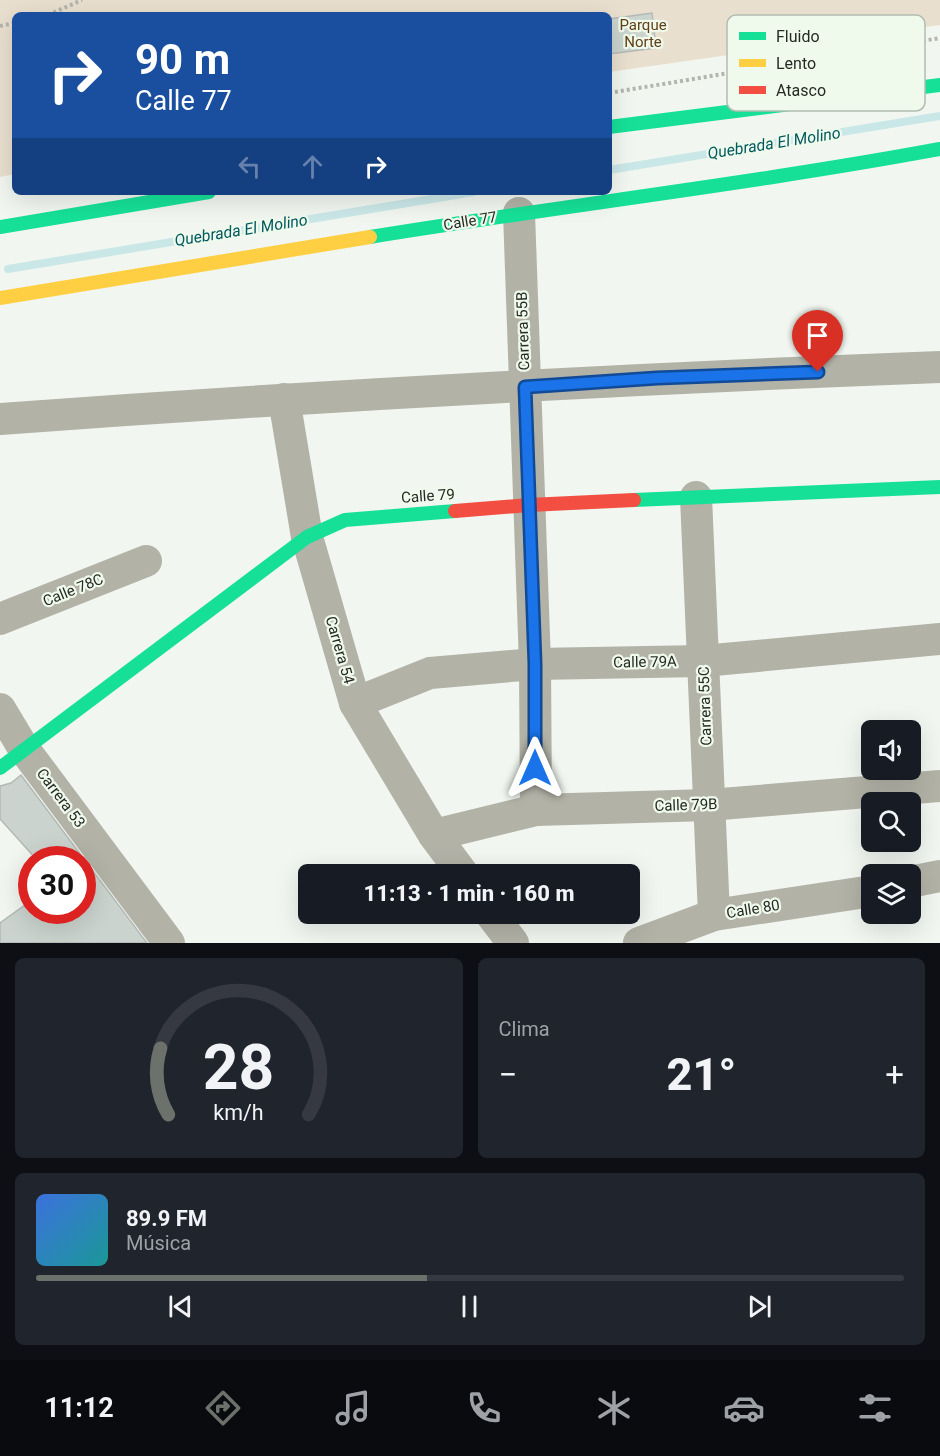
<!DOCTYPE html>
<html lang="es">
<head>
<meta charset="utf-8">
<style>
	:root { --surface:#171b24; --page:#20242c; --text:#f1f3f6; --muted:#9ea1a6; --line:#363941; --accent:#6d716b }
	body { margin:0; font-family:Roboto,sans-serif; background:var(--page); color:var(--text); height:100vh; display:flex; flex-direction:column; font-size:22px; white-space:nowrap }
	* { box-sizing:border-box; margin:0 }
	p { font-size:20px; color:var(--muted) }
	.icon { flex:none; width:33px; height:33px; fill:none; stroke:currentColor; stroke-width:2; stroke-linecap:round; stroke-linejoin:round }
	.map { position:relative; height:943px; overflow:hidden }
	.details { display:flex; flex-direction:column; gap:15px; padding:15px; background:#0d0f14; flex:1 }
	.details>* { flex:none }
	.hud { position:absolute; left:12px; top:12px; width:600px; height:183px; border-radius:9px; box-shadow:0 6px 24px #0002; background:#1a4fa0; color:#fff; overflow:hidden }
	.controls { position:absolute; left:861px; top:720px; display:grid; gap:12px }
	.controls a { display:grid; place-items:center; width:60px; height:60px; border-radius:9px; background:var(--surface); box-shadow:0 6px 24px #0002; font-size:30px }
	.speed { position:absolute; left:18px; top:846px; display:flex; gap:12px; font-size:30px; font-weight:700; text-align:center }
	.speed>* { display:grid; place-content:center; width:78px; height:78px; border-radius:50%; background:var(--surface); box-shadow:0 6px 24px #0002; line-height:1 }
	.speed .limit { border:9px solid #d22; background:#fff; color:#111 }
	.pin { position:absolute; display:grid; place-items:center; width:51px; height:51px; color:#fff; margin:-62px -26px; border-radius:50% 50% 50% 0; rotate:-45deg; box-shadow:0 0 6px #0007 }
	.pin .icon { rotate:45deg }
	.me { position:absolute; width:66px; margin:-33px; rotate:0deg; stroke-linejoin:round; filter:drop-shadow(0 0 4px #0008) }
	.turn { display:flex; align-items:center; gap:21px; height:126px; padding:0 24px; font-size:27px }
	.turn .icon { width:78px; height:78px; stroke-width:2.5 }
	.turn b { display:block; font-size:42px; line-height:51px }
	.lanes { display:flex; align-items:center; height:57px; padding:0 24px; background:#0003; justify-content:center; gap:30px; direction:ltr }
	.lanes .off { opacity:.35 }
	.big { font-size:45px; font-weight:800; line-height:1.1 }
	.details .card { flex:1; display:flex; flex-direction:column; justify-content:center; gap:9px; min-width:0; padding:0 21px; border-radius:9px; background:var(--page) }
	.details .dial { align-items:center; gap:0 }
	.dial svg { height:156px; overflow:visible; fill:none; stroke:var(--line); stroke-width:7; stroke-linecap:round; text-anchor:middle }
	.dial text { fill:var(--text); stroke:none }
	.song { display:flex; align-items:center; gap:18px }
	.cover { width:72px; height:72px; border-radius:9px; background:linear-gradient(135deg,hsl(220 70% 55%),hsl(180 70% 35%)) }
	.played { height:6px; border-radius:3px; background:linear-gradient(90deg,var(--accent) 45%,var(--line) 45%) }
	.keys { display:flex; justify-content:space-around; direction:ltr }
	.heat { display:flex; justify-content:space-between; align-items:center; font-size:33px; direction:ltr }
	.details .tiles { flex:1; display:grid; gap:15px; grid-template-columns:1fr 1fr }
	.card:last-child { grid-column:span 2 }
	.trip { position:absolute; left:298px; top:864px; width:342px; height:60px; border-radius:9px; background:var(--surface); box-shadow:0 6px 24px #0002; font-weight:800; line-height:60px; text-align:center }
	.dock { display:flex; height:96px; justify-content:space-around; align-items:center; background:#090b0e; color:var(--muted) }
	.dock .icon { width:42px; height:42px }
	.dock .selected { color:var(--accent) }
	.dock b { font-size:27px; color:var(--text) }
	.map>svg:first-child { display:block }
	.green { fill:#e9dfcf }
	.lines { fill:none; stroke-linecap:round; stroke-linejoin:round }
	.stream { stroke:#cae7e8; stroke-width:8 }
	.building { fill:#cad3cd; stroke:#b3b9b5; stroke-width:1.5 }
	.path { stroke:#b4b5ad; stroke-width:4; stroke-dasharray:3 3; stroke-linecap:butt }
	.street { stroke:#b2b2a7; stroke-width:32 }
	.fast { stroke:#16e098; stroke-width:14 }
	.slow { stroke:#ffcf43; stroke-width:14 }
	.jam { stroke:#f24e42; stroke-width:14 }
	.route-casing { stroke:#114b97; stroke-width:15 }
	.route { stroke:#1a73e8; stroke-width:10 }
	.labels { text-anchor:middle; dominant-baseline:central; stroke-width:4.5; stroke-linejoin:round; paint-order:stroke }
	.park-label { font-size:15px; fill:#624017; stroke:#f0faec }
	.street-label { font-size:15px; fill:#262a24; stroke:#f0faec }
	.water-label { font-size:16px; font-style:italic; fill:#00595f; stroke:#f0faec }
	.key { fill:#f0faec; stroke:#b3bcb0; stroke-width:1.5 }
	.key-label { font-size:16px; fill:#262a24 }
</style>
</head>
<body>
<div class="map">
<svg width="940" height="943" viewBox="0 0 940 943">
	<rect width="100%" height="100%" fill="#f1f6f0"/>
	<polygon class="green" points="0,0 940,0 940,25 609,72 609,15 15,15 15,174 0,177"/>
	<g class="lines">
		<g class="stream">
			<polyline points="609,170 940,116"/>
			<polyline points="8,269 474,192"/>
		</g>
	</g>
	<g class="building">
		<polygon points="652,13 656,48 609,54 609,19"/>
		<polygon points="21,775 147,943 0,943 0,923 32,900 32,910 82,910 82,860 37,860 0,819 0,786 11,783"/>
	</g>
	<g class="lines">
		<g class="path">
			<polyline points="48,15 82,0"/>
			<polyline points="0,26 15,23"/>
			<polyline points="609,93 940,38"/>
		</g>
		<g class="street">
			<polyline points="519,213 535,664 536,810"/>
			<polyline points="284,399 307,537 355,703 434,835 463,874"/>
			<path d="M 0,419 C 313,396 626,379 940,367"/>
			<polyline points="696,497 714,915"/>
			<polyline points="0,619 146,561"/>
			<polyline points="355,703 430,673 535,664 703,661 940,639"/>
			<polyline points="0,709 24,749 169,943"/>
			<polyline points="434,835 536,810 709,805 940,786"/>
			<polyline points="910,882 940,876"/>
			<polyline points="491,914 513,943"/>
			<polyline points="639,943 714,915 872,891"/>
		</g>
		<g class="fast">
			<polyline points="609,127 940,85"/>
			<polyline points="0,227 209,192"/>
			<path d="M 370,237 C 560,206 751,184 940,149"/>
			<polyline points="634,500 940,487"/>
			<polyline points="0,768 307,537 345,520 455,511"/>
		</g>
		<polyline class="slow" points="0,298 370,237"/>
		<polyline class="jam" points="455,511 529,505 634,500"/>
	</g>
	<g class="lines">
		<defs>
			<polyline id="route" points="535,768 535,664 525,387 657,378 818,372"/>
		</defs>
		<use href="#route" class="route-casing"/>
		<use href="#route" class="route"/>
	</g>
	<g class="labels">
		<g class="park-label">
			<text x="643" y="25">Parque<tspan x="643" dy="17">Norte</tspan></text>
		</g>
		<g class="street-label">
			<text transform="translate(470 221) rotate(-9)">Calle 77</text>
			<text transform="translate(523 331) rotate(-92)">Carrera 55B</text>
			<text transform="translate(428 496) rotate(-4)">Calle 79</text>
			<text transform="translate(73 590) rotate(-22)">Calle 78C</text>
			<text transform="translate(340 650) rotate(74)">Carrera 54</text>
			<text transform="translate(645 662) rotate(-1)">Calle 79A</text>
			<text transform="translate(705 706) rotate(-92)">Carrera 55C</text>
			<text transform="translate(61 798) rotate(53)">Carrera 53</text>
			<text transform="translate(686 805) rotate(-2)">Calle 79B</text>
			<text transform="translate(753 909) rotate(-9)">Calle 80</text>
		</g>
		<g class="water-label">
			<text transform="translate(774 143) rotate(-9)">Quebrada El Molino</text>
			<text transform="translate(241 230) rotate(-9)">Quebrada El Molino</text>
		</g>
	</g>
	<rect x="727" y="15" width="198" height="96" rx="9" class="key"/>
	<rect x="739" y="32" width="27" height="8" fill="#16e098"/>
	<rect x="739" y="59" width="27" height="8" fill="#ffcf43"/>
	<rect x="739" y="86" width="27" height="8" fill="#f24e42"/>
	<g class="key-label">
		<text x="776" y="42">Fluido</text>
		<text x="776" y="69">Lento</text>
		<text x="776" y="96">Atasco</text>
	</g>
</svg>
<div class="controls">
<a><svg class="icon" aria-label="sound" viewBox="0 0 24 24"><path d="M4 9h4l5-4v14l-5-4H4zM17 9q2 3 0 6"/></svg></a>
<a><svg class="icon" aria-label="search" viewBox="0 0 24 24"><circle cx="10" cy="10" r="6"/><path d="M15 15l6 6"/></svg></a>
<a><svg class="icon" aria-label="layers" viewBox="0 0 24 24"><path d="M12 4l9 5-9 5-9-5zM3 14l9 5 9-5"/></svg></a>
</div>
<div class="speed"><div class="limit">30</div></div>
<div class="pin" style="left:818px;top:372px;background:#d93025"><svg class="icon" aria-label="arrive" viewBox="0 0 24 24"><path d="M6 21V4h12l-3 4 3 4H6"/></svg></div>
<svg class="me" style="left:535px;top:768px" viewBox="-20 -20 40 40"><path d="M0-17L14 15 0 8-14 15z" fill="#1a73e8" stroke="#fff" stroke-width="4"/></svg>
<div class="trip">11:13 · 1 min · 160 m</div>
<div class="hud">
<div class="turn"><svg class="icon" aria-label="right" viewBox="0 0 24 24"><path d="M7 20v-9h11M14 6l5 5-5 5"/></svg><div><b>90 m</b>Calle 77</div></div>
<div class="lanes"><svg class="icon off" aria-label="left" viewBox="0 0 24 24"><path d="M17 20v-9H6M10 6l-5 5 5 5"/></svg><svg class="icon off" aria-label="ahead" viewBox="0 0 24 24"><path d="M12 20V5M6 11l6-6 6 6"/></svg><svg class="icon" aria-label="right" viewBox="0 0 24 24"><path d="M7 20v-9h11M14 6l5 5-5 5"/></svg></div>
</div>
</div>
<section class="details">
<div class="tiles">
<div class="card dial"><svg viewBox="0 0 100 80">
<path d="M14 69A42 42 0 1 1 86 69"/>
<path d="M14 69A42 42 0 0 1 10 35" stroke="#6d716b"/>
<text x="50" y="56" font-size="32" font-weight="700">28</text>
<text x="50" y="72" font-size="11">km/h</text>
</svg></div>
<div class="card"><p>Clima</p>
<div class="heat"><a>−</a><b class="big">21°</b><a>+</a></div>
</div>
<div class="card">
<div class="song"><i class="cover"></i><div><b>89.9 FM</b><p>Música</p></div></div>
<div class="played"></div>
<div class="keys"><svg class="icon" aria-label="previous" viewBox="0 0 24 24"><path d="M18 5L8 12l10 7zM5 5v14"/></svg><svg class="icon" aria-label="pause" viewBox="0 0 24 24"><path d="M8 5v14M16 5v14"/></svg><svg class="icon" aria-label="next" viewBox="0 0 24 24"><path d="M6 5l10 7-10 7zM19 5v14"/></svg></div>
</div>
</div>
</section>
<nav class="dock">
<b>11:12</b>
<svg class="icon selected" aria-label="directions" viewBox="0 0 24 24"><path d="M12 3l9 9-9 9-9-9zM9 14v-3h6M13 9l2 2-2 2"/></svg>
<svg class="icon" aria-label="music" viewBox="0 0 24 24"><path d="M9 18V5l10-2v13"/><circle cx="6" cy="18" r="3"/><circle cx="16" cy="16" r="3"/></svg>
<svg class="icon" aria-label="phone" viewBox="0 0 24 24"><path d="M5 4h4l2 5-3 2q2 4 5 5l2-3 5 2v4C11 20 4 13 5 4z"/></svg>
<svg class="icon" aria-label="climate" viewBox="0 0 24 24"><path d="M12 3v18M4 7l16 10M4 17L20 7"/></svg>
<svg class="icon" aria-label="car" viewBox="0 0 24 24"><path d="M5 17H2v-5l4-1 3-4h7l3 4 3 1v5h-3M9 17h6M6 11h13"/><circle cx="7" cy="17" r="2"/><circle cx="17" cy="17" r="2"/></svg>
<svg class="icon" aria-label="filters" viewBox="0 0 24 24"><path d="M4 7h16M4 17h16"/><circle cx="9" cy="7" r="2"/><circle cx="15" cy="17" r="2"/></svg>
</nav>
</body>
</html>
